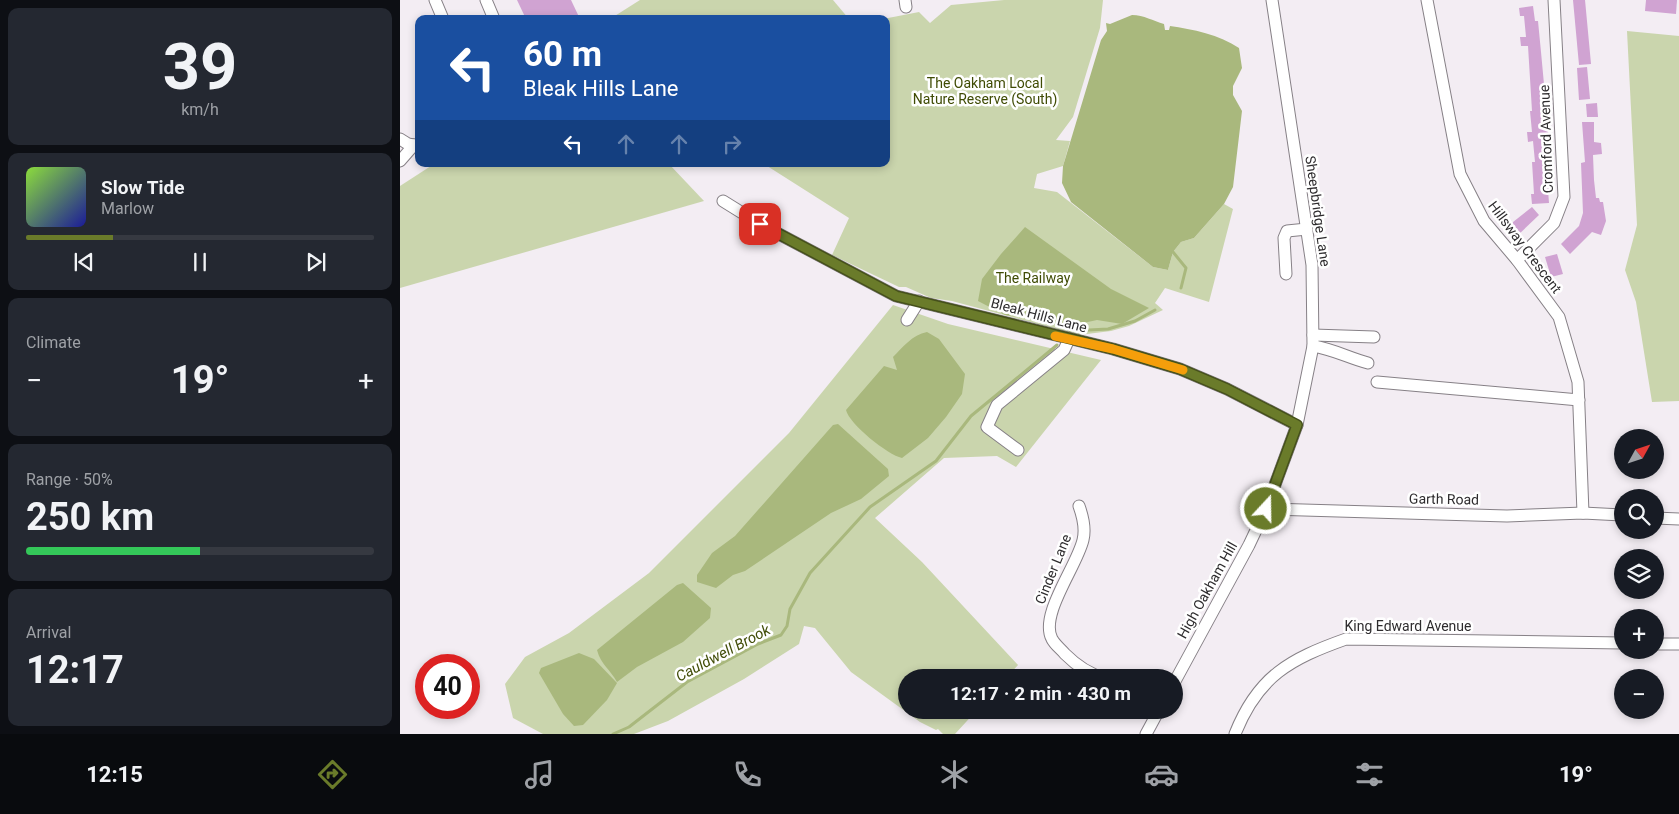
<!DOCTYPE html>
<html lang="en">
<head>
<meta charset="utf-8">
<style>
	:root { --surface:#171b24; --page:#242831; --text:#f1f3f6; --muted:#9ea1a6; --line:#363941; --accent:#6a7b2a }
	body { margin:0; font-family:Roboto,sans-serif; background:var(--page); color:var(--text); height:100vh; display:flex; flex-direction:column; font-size:19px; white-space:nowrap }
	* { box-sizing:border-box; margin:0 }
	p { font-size:16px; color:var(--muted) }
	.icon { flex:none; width:28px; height:28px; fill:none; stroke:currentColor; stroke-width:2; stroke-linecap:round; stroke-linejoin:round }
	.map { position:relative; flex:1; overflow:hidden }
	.side { display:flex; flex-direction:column; gap:8px; padding:8px; background:#0d0f14; width:400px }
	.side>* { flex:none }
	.guide { position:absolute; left:15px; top:15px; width:475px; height:152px; border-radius:10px; box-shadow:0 2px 8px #0003; background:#1a4fa0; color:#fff; overflow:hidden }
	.needle { width:32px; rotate:50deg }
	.tools { position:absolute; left:1214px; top:429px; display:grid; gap:10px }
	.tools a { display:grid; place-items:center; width:50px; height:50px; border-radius:50%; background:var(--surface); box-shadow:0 2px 8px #0003; font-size:25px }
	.speed { position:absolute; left:15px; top:654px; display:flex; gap:10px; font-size:25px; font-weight:700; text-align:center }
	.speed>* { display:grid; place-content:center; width:65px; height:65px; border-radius:50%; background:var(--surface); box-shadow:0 2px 8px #0003; line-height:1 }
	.speed .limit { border:8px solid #d22; background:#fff; color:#111 }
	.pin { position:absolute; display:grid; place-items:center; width:42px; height:42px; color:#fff; margin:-21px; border-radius:10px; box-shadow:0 2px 8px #0006 }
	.me { position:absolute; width:55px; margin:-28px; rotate:21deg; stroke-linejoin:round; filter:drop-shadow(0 0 4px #0008) }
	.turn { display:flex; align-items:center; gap:18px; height:105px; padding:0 25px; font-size:22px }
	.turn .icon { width:65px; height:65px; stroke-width:2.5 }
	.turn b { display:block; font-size:35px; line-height:42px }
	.lanes { display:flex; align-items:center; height:48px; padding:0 25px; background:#0003; justify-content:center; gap:25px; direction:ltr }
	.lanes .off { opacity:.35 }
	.big { font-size:38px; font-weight:700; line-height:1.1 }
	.side .tile { flex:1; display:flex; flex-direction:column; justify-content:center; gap:8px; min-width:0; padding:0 18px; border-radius:10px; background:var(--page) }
	.side .dial { align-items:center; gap:0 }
	.dial b { font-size:65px; line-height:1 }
	.song { display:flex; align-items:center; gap:15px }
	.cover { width:60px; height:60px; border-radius:8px; background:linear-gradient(135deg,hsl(90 70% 55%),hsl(240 70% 35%)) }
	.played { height:5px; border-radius:2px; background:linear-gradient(90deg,var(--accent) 25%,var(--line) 25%) }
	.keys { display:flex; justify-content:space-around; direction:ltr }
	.heat { display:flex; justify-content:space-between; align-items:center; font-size:28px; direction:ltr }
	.charge { height:8px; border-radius:4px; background:linear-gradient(90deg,#34c759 50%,var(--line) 0) }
	.trip { position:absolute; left:498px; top:669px; width:285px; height:50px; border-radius:25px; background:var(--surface); box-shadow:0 2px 8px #0003; font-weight:700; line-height:50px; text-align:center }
	.tab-bar { display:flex; height:80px; justify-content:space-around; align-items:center; background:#090b0e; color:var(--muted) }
	.tab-bar .icon { width:35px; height:35px }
	.tab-bar .active { color:var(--accent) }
	.tab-bar b { font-size:22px; color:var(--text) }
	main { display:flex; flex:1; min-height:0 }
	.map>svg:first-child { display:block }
	.green { fill:#cad5ad }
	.water { fill:#a9b87d }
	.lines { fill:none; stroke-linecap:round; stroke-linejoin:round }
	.stream { stroke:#a9b87d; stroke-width:3 }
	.building { fill:#d0a3d2 }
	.minor-casing { stroke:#868086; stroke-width:13 }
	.minor { stroke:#fff; stroke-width:11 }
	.route-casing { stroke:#45501b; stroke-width:12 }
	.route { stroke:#6a7b2a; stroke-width:9 }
	.slow { stroke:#f59e0b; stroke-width:9 }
	.labels { text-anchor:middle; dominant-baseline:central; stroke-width:5; stroke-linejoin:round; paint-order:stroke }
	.park-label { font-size:14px; fill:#3f4b04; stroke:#fff }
	.street-label { font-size:14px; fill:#2e2c2e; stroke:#fff }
	.water-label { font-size:15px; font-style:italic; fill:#424e09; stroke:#fff }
</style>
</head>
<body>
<main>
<section class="side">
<div class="tile dial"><b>39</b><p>km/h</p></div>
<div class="tile">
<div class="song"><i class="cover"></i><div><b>Slow Tide</b><p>Marlow</p></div></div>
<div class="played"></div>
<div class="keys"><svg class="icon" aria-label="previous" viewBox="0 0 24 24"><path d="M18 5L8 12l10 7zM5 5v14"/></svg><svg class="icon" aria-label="pause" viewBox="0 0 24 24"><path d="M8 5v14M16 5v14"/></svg><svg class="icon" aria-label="next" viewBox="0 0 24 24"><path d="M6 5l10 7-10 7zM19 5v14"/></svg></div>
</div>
<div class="tile"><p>Climate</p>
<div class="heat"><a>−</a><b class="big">19°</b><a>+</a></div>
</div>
<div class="tile"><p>Range · 50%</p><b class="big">250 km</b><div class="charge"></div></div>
<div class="tile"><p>Arrival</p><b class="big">12:17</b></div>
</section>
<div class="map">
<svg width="1279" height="734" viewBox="0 0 1279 734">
	<rect width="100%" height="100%" fill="#f3edf3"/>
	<g class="green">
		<polygon points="240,0 433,0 449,19 210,19"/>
		<polygon points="604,0 703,0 700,28 673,117 656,140 670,141 663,166 637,174 634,188 657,192 753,267 768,270 773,252 781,242 794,238 824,204 833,209 809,302 765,288 755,303 763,310 729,326 711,331 679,335 552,301 531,298 506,287 499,287 432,255 449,218 364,164 486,164 486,19 483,19 519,12 530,23 551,5"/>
		<polygon points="1227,31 1279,36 1279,401 1252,402 1236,302 1225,270 1237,225"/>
		<polygon points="34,164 269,164 304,201 0,288 0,186"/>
		<polygon points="493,305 548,324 701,360 616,467 597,456 544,458 475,518 522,562 618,665 607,677 506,678 506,710 577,710 555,734 543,734 538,729 536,730 520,722 451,672 415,628 404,626 399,644 344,679 268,721 234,734 143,734 113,718 105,684 125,657 169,633 249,573 389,433"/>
	</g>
	<g class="water">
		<path d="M 732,15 C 744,15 753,21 764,24 L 765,30 L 769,30 L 770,26 C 792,29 820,35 839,48 L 842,68 L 833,86 L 833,95 L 842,111 L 833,187 L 824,204 L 794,238 L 781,242 L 773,252 L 768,270 L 753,267 L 671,202 L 662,183 L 663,166 L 701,40 L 707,31 L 706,23 L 710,24 Z"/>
		<polygon points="625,227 711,289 749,308 722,324 697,320 674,325 605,315 578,301 582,279 601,254"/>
		<path d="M 527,332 L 539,339 L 565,374 L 562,394 L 546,417 L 528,438 L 502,458 C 488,455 449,424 446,410 L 484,366 L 497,370 L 493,357 C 503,347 512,335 527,332 Z"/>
		<polygon points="438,424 488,469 489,476 461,499 431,513 345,571 333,575 316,588 297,582 297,575 312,553 335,536 433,425"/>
		<path d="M 283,583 L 311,608 L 310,618 L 283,642 L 237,667 L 217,682 C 210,669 201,665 197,650 L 277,585 Z"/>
		<polygon points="179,653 194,659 217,683 207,700 183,725 174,726 163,714 139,673 141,668"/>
	</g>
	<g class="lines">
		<g class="stream">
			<polyline points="773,252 786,268 781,288"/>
			<polyline points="670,331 708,329 735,321 755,310"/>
			<polyline points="213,734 229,727 287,682 358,644 381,635 387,626 390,609 410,573 470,507 536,461 571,416 657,345"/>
		</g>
	</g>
	<g class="building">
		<polygon points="117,0 171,0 180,19 126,19"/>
		<polygon points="1173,0 1185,0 1191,64 1179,65"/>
		<polygon points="1246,0 1277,0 1276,14 1245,11"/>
		<polygon points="1133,6 1135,21 1138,21 1141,52 1145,95 1141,95 1145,130 1148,130 1149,140 1147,140 1148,155 1146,155 1146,177 1150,177 1151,189 1148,190 1149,203 1132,204 1131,194 1134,194 1132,162 1135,162 1133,141 1128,142 1127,132 1132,132 1130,111 1132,111 1128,46 1121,46 1120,37 1126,37 1124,16 1120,16 1119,8"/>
		<polygon points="1187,67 1190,99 1179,100 1177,68"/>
		<polygon points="1197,103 1198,117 1187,117 1186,104"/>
		<polygon points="1182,122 1194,122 1194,142 1201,143 1202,154 1193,155 1194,180 1196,198 1199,198 1200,202 1203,202 1206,221 1201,235 1192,232 1170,254 1161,244 1179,226 1183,213 1181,163 1185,162"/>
		<polygon points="1132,207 1139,215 1117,236 1108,226"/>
		<polygon points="1157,254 1163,274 1151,277 1145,257"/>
	</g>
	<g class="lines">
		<defs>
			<g id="minor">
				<polyline points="35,0 43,19"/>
				<polyline points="86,0 94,19"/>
				<polyline points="505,0 506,7"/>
				<polyline points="1027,0 1060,174 1084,221 1117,260 1159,317 1178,382 1183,513"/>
				<polyline points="0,139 8,144 19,146"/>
				<polyline points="0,161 14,145"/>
				<polyline points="323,201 360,224 496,296 713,349 780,369 827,389 897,425"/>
				<polyline points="1117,260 1154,223 1164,197 1154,0"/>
				<polyline points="886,274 884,238 887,231 907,229"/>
				<polyline points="507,320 519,301"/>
				<polyline points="913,335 974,337"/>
				<path d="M 913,346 C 933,349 949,358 968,363"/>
				<polyline points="977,382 1179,400"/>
				<polyline points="618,450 587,427 597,405 664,350 669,339"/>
				<path d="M 679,506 C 683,517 686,528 683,540 C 677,566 639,615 652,639 C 655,645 661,649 665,654 C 676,665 689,674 704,678"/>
				<polyline points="866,509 1107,516 1183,513 1222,515"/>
				<polyline points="1255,518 1279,519"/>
				<polyline points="1255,644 1279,644"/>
				<polyline points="774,683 849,545 866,509 897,425 913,346 912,265 872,0"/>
				<polyline points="746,734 759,710"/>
				<path d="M 835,734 C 858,676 890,659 946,639 L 1222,643"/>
			</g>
		</defs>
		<use href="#minor" class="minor-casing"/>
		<use href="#minor" class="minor"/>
	</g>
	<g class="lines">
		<defs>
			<polyline id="route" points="360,224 496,296 713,349 780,369 827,389 897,425 866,509"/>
		</defs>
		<use href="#route" class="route-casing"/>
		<use href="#route" class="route"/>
		<polyline class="slow" points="655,336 713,349 783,370"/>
	</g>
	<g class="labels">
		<g class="park-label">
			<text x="585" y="83">The Oakham Local<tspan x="585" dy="16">Nature Reserve (South)</tspan></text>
			<text x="633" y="278">The Railway</text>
		</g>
		<g class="street-label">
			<text transform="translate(1146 139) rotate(-92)">Cromford Avenue</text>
			<text transform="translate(918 211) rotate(82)">Sheepbridge Lane</text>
			<text transform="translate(1125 247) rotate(53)">Hillsway Crescent</text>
			<text transform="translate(639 315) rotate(15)">Bleak Hills Lane</text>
			<text transform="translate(1044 499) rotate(1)">Garth Road</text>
			<text transform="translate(653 569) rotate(-68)">Cinder Lane</text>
			<text transform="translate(807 590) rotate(-61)">High Oakham Hill</text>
			<text x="1008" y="626">King Edward Avenue</text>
		</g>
		<g class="water-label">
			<text transform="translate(323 653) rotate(-28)">Cauldwell Brook</text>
		</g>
	</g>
</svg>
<div class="tools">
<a><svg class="needle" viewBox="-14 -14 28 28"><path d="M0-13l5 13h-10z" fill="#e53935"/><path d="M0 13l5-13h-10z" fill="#9ea1a6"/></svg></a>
<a><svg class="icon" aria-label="search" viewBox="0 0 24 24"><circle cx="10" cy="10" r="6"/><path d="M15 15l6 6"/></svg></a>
<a><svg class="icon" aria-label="layers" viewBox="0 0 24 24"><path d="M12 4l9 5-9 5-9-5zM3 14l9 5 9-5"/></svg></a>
<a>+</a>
<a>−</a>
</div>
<div class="speed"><div class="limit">40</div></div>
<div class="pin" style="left:360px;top:224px;background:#d93025"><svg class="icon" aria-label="arrive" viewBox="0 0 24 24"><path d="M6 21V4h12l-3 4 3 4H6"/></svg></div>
<svg class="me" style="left:866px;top:509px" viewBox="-20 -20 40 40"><circle r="17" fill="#6a7b2a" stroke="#fff" stroke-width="3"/><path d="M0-11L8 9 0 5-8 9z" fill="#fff"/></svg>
<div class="trip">12:17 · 2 min · 430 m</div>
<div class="guide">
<div class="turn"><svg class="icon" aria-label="left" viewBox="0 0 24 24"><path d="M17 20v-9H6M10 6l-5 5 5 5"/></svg><div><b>60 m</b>Bleak Hills Lane</div></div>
<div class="lanes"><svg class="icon" aria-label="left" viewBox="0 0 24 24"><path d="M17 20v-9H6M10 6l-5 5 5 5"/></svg><svg class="icon off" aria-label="ahead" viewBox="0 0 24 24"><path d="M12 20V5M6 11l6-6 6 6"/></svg><svg class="icon off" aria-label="ahead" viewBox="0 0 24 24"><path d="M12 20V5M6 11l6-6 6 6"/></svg><svg class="icon off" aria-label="right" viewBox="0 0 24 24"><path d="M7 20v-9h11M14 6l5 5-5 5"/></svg></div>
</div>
</div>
</main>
<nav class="tab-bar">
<b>12:15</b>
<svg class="icon active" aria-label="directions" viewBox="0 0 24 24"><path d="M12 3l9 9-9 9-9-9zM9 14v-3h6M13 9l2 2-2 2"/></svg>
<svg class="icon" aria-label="music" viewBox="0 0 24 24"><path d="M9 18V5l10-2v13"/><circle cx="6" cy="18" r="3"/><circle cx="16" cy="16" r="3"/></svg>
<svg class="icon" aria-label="phone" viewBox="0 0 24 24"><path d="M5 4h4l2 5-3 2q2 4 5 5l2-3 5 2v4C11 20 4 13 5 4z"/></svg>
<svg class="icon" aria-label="climate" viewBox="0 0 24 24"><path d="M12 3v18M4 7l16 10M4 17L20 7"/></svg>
<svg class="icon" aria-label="car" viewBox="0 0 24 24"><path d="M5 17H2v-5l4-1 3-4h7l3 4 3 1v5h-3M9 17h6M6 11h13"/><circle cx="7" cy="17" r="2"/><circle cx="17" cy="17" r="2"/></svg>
<svg class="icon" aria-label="filters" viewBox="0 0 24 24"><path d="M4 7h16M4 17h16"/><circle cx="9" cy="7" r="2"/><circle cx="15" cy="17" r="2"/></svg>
<b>19°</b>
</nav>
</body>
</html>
